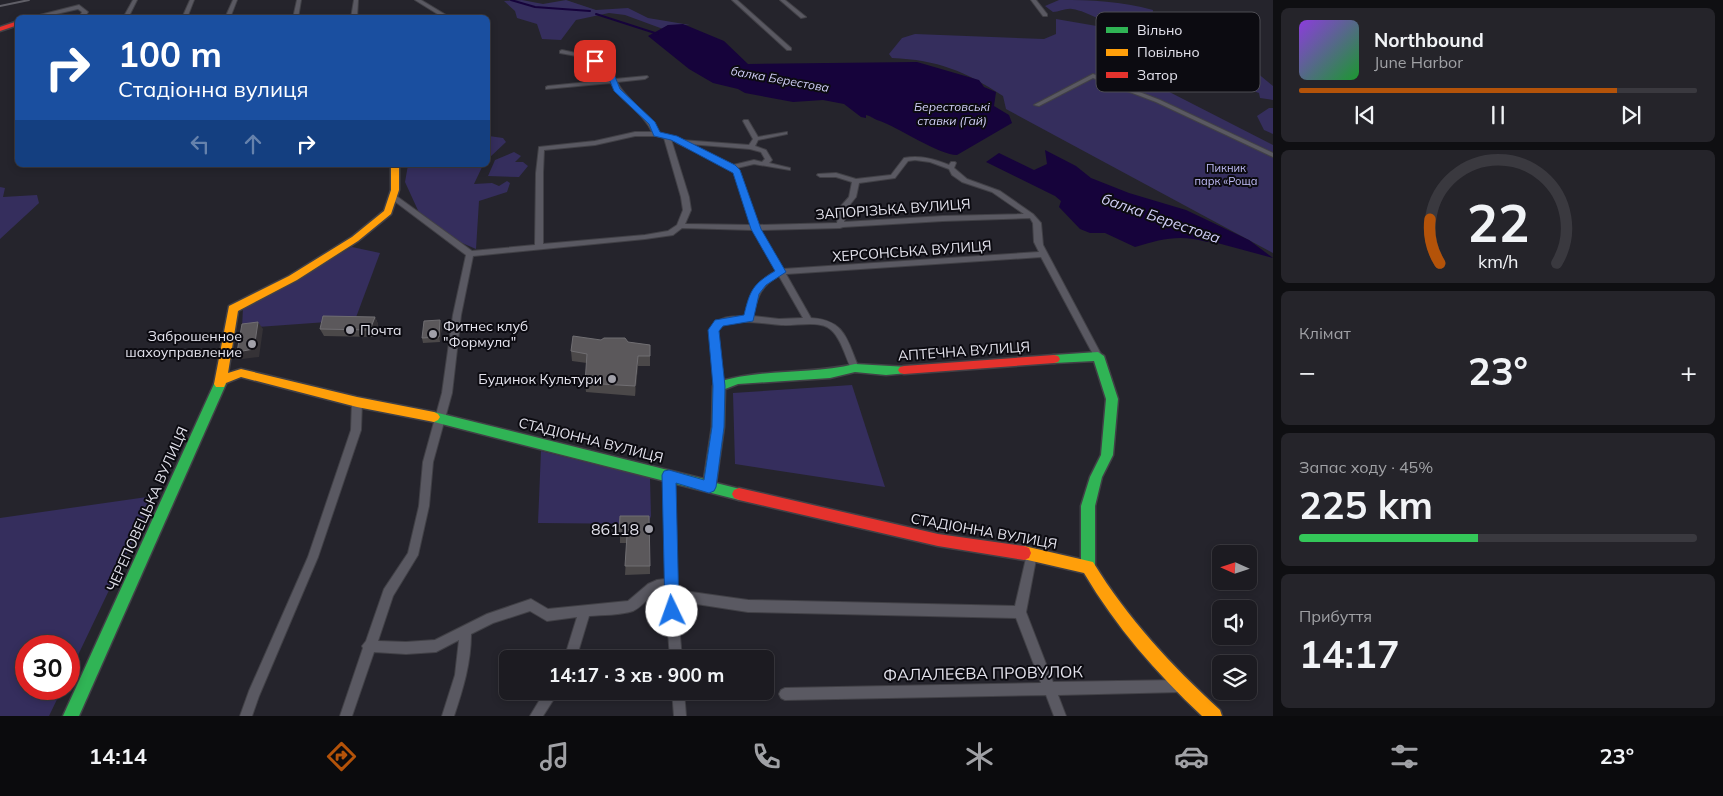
<!DOCTYPE html>
<html lang="uk">
<head>
<meta charset="utf-8">
<style>
	:root { --surface:#1c1b21; --page:#25242a; --text:#f1f3f6; --muted:#a0a1a5; --line:#3a393f; --accent:#b45309 }
	body { margin:0; font-family:Mulish,sans-serif; background:var(--page); color:var(--text); height:100vh; display:flex; flex-direction:column; font-size:19px; white-space:nowrap }
	* { box-sizing:border-box; margin:0 }
	p { font-size:16px; color:var(--muted) }
	.icon { flex:none; width:28px; height:28px; fill:none; stroke:currentColor; stroke-width:2; stroke-linecap:round; stroke-linejoin:round }
	.map { position:relative; flex:1; overflow:hidden }
	.sheet { display:flex; flex-direction:column; gap:8px; padding:8px; background:#0f0f12; width:450px }
	.sheet>* { flex:none }
	.guide { position:absolute; left:15px; top:15px; width:475px; height:152px; border-radius:8px; box-shadow:0 2px 8px #0003,0 0 0 1px var(--line); background:#1a4fa0; color:#fff; overflow:hidden }
	.needle { width:32px; rotate:273deg }
	.fabs { position:absolute; left:1212px; top:545px; display:grid; gap:10px }
	.fabs a { display:grid; place-items:center; width:45px; height:45px; border-radius:8px; background:var(--surface); box-shadow:0 2px 8px #0003,0 0 0 1px var(--line); font-size:25px }
	.speed { position:absolute; left:15px; top:635px; display:flex; gap:10px; font-size:25px; font-weight:700; text-align:center }
	.speed>* { display:grid; place-content:center; width:65px; height:65px; border-radius:50%; background:var(--surface); box-shadow:0 2px 8px #0003,0 0 0 1px var(--line); line-height:1 }
	.speed .limit { border:8px solid #d22; background:#fff; color:#111 }
	.pin { position:absolute; display:grid; place-items:center; width:42px; height:42px; color:#fff; margin:-21px; border-radius:10px; box-shadow:0 2px 8px #0006 }
	.me { position:absolute; width:55px; margin:-28px; rotate:357deg; stroke-linejoin:round; filter:drop-shadow(0 0 4px #0008) }
	.turn { display:flex; align-items:center; gap:18px; height:105px; padding:0 20px; font-size:22px }
	.turn .icon { width:65px; height:65px; stroke-width:2.5 }
	.turn b { display:block; font-size:35px; line-height:42px }
	.lanes { display:flex; align-items:center; height:48px; padding:0 20px; background:#0003; justify-content:center; gap:25px; direction:ltr }
	.lanes .off { opacity:.35 }
	.big { font-size:38px; font-weight:700; line-height:1.1 }
	.sheet .tile { flex:1; display:flex; flex-direction:column; justify-content:center; gap:8px; min-width:0; padding:0 18px; border-radius:8px; background:var(--page) }
	.sheet .dial { align-items:center; gap:0 }
	.dial svg { height:130px; overflow:visible; fill:none; stroke:var(--line); stroke-width:7; stroke-linecap:round; text-anchor:middle }
	.dial text { fill:var(--text); stroke:none }
	.song { display:flex; align-items:center; gap:15px }
	.cover { width:60px; height:60px; border-radius:8px; background:linear-gradient(135deg,hsl(270 70% 55%),hsl(130 70% 35%)) }
	.played { height:5px; border-radius:2px; background:linear-gradient(90deg,var(--accent) 80%,var(--line) 80%) }
	.keys { display:flex; justify-content:space-around; direction:ltr }
	.heat { display:flex; justify-content:space-between; align-items:center; font-size:28px; direction:ltr }
	.charge { height:8px; border-radius:4px; background:linear-gradient(90deg,#34c759 45%,var(--line) 0) }
	.trip { position:absolute; left:499px; top:650px; width:275px; height:50px; border-radius:8px; background:var(--surface); box-shadow:0 2px 8px #0003,0 0 0 1px var(--line); font-weight:700; line-height:50px; text-align:center }
	.tabs { display:flex; height:80px; justify-content:space-around; align-items:center; background:#0b0b0d; color:var(--muted) }
	.tabs .icon { width:35px; height:35px }
	.tabs .on { color:var(--accent) }
	.tabs b { font-size:22px; color:var(--text) }
	main { display:flex; flex:1; min-height:0 }
	.map>svg:first-child { display:block }
	.green { fill:#352e5d }
	.water { fill:#16033b }
	.lines { fill:none; stroke-linecap:round; stroke-linejoin:round }
	.stream { stroke:#16033b; stroke-width:2 }
	.street-casing { stroke:#414046; stroke-width:2 }
	.fast-casing { stroke:#414046; stroke-width:3 }
	.slow-casing { stroke:#414046; stroke-width:3 }
	.jam-casing { stroke:#414046; stroke-width:3 }
	.street { fill:#5a5962; fill-rule:evenodd }
	.fast { fill:#30b455; fill-rule:evenodd }
	.slow { fill:#ff9f0a; fill-rule:evenodd }
	.jam { fill:#e5322d; fill-rule:evenodd }
	.rail { stroke:#605f67; stroke-width:2 }
	.wall { fill:#4b4849 }
	.shaded-wall { fill:#353236 }
	.building { fill:#5b585b; stroke:#706e72 }
	.route { fill:#1a73e8; stroke:#114b97 }
	.poi-dot { fill:#a1a0a9; stroke:#0c0b11; stroke-width:2 }
	.labels { text-anchor:middle; dominant-baseline:central; stroke-width:4; stroke-linejoin:round; paint-order:stroke }
	.far-park-label { font-size:11px; fill:#c1bdf8; stroke:#0c0b11 }
	.far-water-label { font-size:12px; font-style:italic; fill:#d1cff7; stroke:#0c0b11 }
	.street-label { font-size:14px; fill:#e4e3ed; stroke:#0c0b11 }
	.poi-label { font-size:14px; fill:#e4e3ed; stroke:#0c0b11; text-anchor:start }
	.water-label { font-size:15px; font-style:italic; fill:#d1cff7; stroke:#0c0b11 }
	.near-poi-label { font-size:16px; fill:#e4e3ed; stroke:#0c0b11; text-anchor:end }
	.near-street-label { font-size:16px; fill:#e4e3ed; stroke:#0c0b11 }
	.key { fill:#0c0b11; stroke:#4d4c53; stroke-width:1 }
	.key-label { font-size:14px; fill:#e4e3ed }
</style>
</head>
<body>
<main>
<div class="map">
<svg width="1273" height="716" viewBox="0 0 1273 716">
	<rect width="100%" height="100%" fill="#25242c"/>
	<g class="green">
		<polygon points="522,0 543,4 566,0 596,10 628,8 648,18 690,25 668,25 663,29 625,15 609,13 576,20 561,40 542,39 537,24 517,18 515,11 504,1"/>
		<path d="M 1059,0 C 1092,0 1121,1 1153,10 L 1152,21 L 1145,23 L 1132,16 L 1129,23 C 1107,29 1093,12 1072,9 C 1066,8 1059,12 1053,12 L 1045,6 Z"/>
		<path d="M 1056,19 L 1120,30 L 1130,29 L 1192,46 L 1226,59 L 1244,62 L 1273,86 L 1273,100 L 1260,98 L 1259,93 C 1242,86 1225,87 1208,79 L 1218,76 L 1205,70 L 1166,60 L 1170,62 L 1144,79 L 1273,145 L 1273,253 L 1006,109 L 1003,96 C 965,71 938,60 892,58 L 889,54 L 902,38 L 915,34 L 1044,39 L 1056,34 Z"/>
		<polygon points="1269,108 1273,108 1273,134 1264,130 1257,116"/>
		<polygon points="489,136 503,138 506,142 488,159"/>
		<polygon points="514,152 521,156 515,162 523,162 528,166 519,177 488,176 495,160"/>
		<polygon points="408,165 483,165 474,184 492,183 499,186 507,181 510,183 507,192 479,201 476,249 441,234 421,217 405,182"/>
		<polygon points="0,187 5,188 3,197 37,195 39,203 0,239"/>
		<polygon points="352,247 380,253 355,320 242,328 243,308"/>
		<polygon points="852,385 885,487 735,464 733,393"/>
		<polygon points="541,451 650,478 651,516 648,524 538,523"/>
		<polygon points="154,496 69,674 69,646 26,646 26,689 62,689 49,716 0,716 0,518"/>
	</g>
	<g class="water">
		<path d="M 683,24 L 724,41 L 748,64 L 917,62 L 979,80 L 984,87 L 996,92 L 994,106 L 1009,115 L 1012,123 L 957,155 C 938,155 899,127 877,120 C 872,118 871,116 866,115 L 866,118 L 861,117 L 844,104 L 823,100 L 793,102 L 745,93 L 738,89 L 713,83 L 689,69 L 648,36 L 668,25 Z"/>
		<path d="M 1045,150 L 1076,166 L 1091,178 L 1129,193 L 1186,210 L 1249,240 L 1273,258 L 1210,241 L 1207,242 C 1180,234 1161,239 1135,247 L 1105,233 L 1090,233 L 1080,229 L 1059,207 L 1061,201 L 1055,196 L 986,162 L 999,153 L 1034,170 L 1047,164 Z"/>
	</g>
	<g class="lines">
		<g class="stream">
			<polyline points="511,0 535,7 590,11"/>
			<polyline points="596,14 658,34"/>
		</g>
		<defs>
			<g id="street">
				<polygon points="133,0 137,0 128,18 123,18"/>
				<polygon points="190,0 194,0 187,18 182,18"/>
				<polygon points="233,0 237,0 230,18 225,18"/>
				<polygon points="297,0 301,0 298,18 293,18"/>
				<polygon points="354,0 358,0 357,18 351,18"/>
				<polygon points="415,0 421,0 451,18 444,18"/>
				<polygon points="732,0 737,0 791,48 791,50 787,50"/>
				<polygon points="780,0 785,0 806,17 801,18"/>
				<polygon points="1031,0 1036,0 1047,14 1047,16 1043,16"/>
				<polygon points="79,5 88,12 84,18 79,18 82,12 78,9 39,18 28,18"/>
				<path d="M 562,50 L 585,55 L 609,64 L 615,79 L 647,76 L 648,77 L 645,79 L 617,82 C 627,102 649,112 659,133 L 676,137 L 681,140 L 749,145 L 753,139 L 743,121 L 744,120 L 748,120 L 758,137 L 787,132 L 787,134 L 758,140 L 755,146 L 766,150 L 772,160 L 769,163 L 790,168 L 790,170 L 754,164 L 737,168 L 740,172 L 758,225 L 837,223 L 840,207 L 849,197 L 852,182 L 836,177 L 820,177 L 817,175 L 818,174 L 836,173 L 856,179 L 891,175 L 904,158 C 920,155 934,159 949,165 L 951,162 L 955,162 L 956,163 L 954,168 L 967,179 L 1000,191 L 1033,214 L 1041,223 L 1043,245 L 1102,356 L 1101,358 L 1095,358 L 1041,257 L 786,274 L 811,318 C 846,320 847,341 859,368 L 858,370 L 852,370 C 845,357 841,335 827,327 C 815,321 795,326 781,325 C 765,324 748,320 731,323 C 725,324 721,326 718,330 L 724,386 L 722,388 L 716,388 L 714,386 L 710,330 C 718,316 730,316 745,316 C 750,294 755,282 776,271 L 753,230 L 682,228 L 673,235 L 645,239 L 473,256 L 461,315 L 452,393 L 433,462 L 429,506 L 418,555 L 393,596 L 378,641 L 406,642 L 435,640 L 487,614 L 531,599 L 548,609 L 628,601 L 648,584 L 657,580 L 665,579 L 664,475 L 665,472 L 669,471 L 673,472 L 674,475 L 677,590 L 748,600 L 1015,606 L 1027,554 L 1028,550 L 1032,549 L 1036,550 L 1037,554 L 1026,612 L 1053,682 L 1181,680 L 1185,682 L 1187,686 L 1185,690 L 1181,692 L 1058,695 L 1066,716 L 1054,716 L 1046,695 L 785,700 L 781,698 L 779,694 L 781,690 L 785,688 L 1041,683 L 1016,618 L 748,612 L 677,601 L 682,659 L 670,659 L 665,590 C 650,591 646,605 633,611 C 622,615 601,615 589,616 L 576,659 L 564,659 L 577,617 L 547,621 L 530,611 L 493,623 L 471,634 C 471,663 463,689 454,716 L 442,716 L 455,675 L 459,640 L 436,652 L 406,654 L 374,652 L 352,716 L 340,716 L 363,648 L 362,646 L 366,641 L 384,589 L 408,553 L 419,506 L 423,462 L 442,393 L 453,315 L 466,255 L 389,197 L 393,195 L 395,195 L 472,251 L 535,245 L 536,173 L 539,147 L 595,141 L 635,132 L 652,132 C 643,112 621,102 611,83 L 546,89 L 546,87 L 548,86 L 610,80 L 605,66 L 582,57 L 560,53 L 560,51 ZM 635,136 L 656,136 L 664,138 L 681,197 L 683,210 L 677,225 L 668,231 L 645,235 L 543,244 L 543,173 L 544,150 L 595,145 ZM 671,139 L 677,143 L 730,168 L 734,173 L 751,225 L 685,224 L 691,210 L 689,197 ZM 689,144 L 750,149 L 761,152 L 765,159 L 762,162 L 754,160 L 733,165 ZM 915,160 L 930,162 L 949,169 L 952,175 L 962,182 L 992,192 L 1024,214 L 943,216 L 844,222 L 848,207 L 856,197 L 859,183 L 895,178 L 908,161 ZM 1030,218 L 1033,223 L 1034,242 L 1039,252 L 783,269 L 760,230 L 840,228 L 843,227 L 943,221 ZM 779,276 L 803,318 L 779,319 L 753,316 C 757,298 761,285 779,276 Z"/>
				<polygon points="1093,74 1160,100 1273,153 1273,157 1156,102 1093,78 1039,106 1034,105"/>
				<polygon points="357,398 360,399 362,402 361,430 318,557 259,696 252,716 240,716 249,691 308,557 351,430 352,402 354,399"/>
				<polygon points="545,691 559,691 543,716 530,716"/>
				<polygon points="672,691 684,691 686,716 674,716"/>
			</g>
			<g id="fast">
				<polygon points="1098,352 1104,356 1118,399 1113,455 1102,477 1095,506 1095,567 1093,572 1088,574 1083,572 1081,567 1081,506 1090,477 1101,455 1106,399 1094,361 1054,363 1050,362 1048,359 1050,356 1054,355"/>
				<path d="M 855,364 L 908,367 L 910,370 L 908,373 L 886,375 L 855,372 L 830,378 L 738,384 L 725,389 L 724,427 L 716,483 L 744,490 L 746,494 L 744,498 L 739,500 L 434,422 L 430,420 L 428,417 L 430,414 L 434,412 L 704,479 L 712,427 L 713,386 L 715,383 C 760,368 809,375 855,364 Z"/>
				<polygon points="220,379 224,381 226,384 79,716 63,716 214,384 216,381"/>
			</g>
			<g id="slow">
				<polygon points="391,165 399,165 399,190 391,214 358,241 297,280 238,311 228,373 241,369 357,397 434,412 438,414 440,417 438,420 434,422 357,407 241,377 226,383 224,387 216,387 214,384 229,306 289,276 352,237 384,211 391,190"/>
				<path d="M 1024,546 L 1093,562 C 1128,619 1171,665 1220,710 L 1222,716 L 1202,716 C 1156,673 1116,627 1084,573 L 1019,558 L 1017,553 L 1019,548 Z"/>
			</g>
			<g id="jam">
				<polygon points="18,21 18,25 0,31 0,27"/>
				<polygon points="1054,355 1058,356 1060,359 1058,362 1054,363 904,374 900,373 898,370 900,367 904,366"/>
				<polygon points="739,488 938,534 1024,546 1029,548 1031,553 1029,558 1024,560 938,546 739,500 734,498 732,494 734,490"/>
			</g>
		</defs>
		<use href="#street" class="street-casing"/>
		<use href="#fast" class="fast-casing"/>
		<use href="#slow" class="slow-casing"/>
		<use href="#jam" class="jam-casing"/>
		<use href="#street" class="street"/>
		<use href="#fast" class="fast"/>
		<use href="#slow" class="slow"/>
		<use href="#jam" class="jam"/>
		<polyline class="rail" points="0,6 29,0"/>
	</g>
	<g class="wall">
		<polygon points="375,317 378,324 374,337 324,336 320,329"/>
		<polygon points="440,320 442,325 440,342 423,343 422,338"/>
		<polygon points="601,340 650,345 650,366 638,366 635,396 586,392 585,383 587,363 572,361 571,351"/>
		<polygon points="620,516 650,566 650,574 625,575 627,543 620,543"/>
	</g>
	<g class="shaded-wall">
		<polygon points="375,317 378,324 374,337 370,330"/>
		<polygon points="440,320 442,325 440,342 439,337"/>
		<polygon points="258,322 263,329 259,357 242,359 237,352"/>
		<polygon points="638,356 638,366 635,396 635,386"/>
	</g>
	<g class="building">
		<polygon points="323,316 375,317 370,330 320,329"/>
		<polygon points="440,320 439,337 422,338 424,321"/>
		<polygon points="258,322 254,349 237,352 242,324"/>
		<polygon points="573,336 601,340 604,338 625,338 628,342 650,345 650,356 638,356 635,386 585,383 587,354 571,351"/>
		<polygon points="620,516 649,516 650,566 625,566 627,535 619,535"/>
	</g>
	<path class="route" d="M 595,59 L 610,64 L 620,89 L 655,122 L 660,132 L 677,136 L 735,165 L 740,170 L 761,229 L 786,272 L 766,285 L 759,294 L 753,321 L 723,326 L 719,331 L 725,386 L 724,427 L 716,487 L 714,491 L 709,493 L 676,483 L 679,611 L 677,616 L 672,618 L 667,616 L 665,611 L 662,475 L 664,471 L 669,470 L 704,480 L 712,427 L 713,386 L 708,330 L 715,320 L 744,315 C 750,290 753,284 775,271 L 751,229 L 733,173 L 671,140 L 654,136 L 649,124 L 614,91 L 604,67 L 591,61 Z"/>
	<g class="poi-dot">
		<circle cx="350" cy="330" r="5"/>
		<circle cx="433" cy="334" r="5"/>
		<circle cx="252" cy="344" r="5"/>
		<circle cx="612" cy="379" r="5"/>
		<circle cx="649" cy="529" r="5"/>
	</g>
	<g class="labels">
		<g class="far-park-label">
			<text x="1226" y="168">Пикник<tspan x="1226" dy="13">парк «Роща</tspan></text>
		</g>
		<g class="far-water-label">
			<text transform="translate(780 79) rotate(10)">балка Берестова</text>
			<text x="952" y="106">Берестовські<tspan x="952" dy="14">ставки (Гай)</tspan></text>
		</g>
		<g class="street-label">
			<text transform="translate(893 209) rotate(-4)">ЗАПОРІЗЬКА ВУЛИЦЯ</text>
			<text transform="translate(912 251) rotate(-4)">ХЕРСОНСЬКА ВУЛИЦЯ</text>
			<text transform="translate(964 351) rotate(-4)">АПТЕЧНА ВУЛИЦЯ</text>
			<text transform="translate(591 440) rotate(14)">СТАДІОННА ВУЛИЦЯ</text>
			<text transform="translate(147 509) rotate(-66)">ЧЕРЕПОВЕЦЬКА ВУЛИЦЯ</text>
			<text transform="translate(984 531) rotate(10)">СТАДІОННА ВУЛИЦЯ</text>
		</g>
		<g class="poi-label">
			<text x="443" y="326">Фитнес клуб<tspan x="443" dy="16">"Формула"</tspan></text>
			<text x="360" y="330">Почта</text>
			<text x="242" y="336" text-anchor="end">Заброшенное<tspan x="242" dy="16">шахоуправление</tspan></text>
			<text x="602" y="379" text-anchor="end">Будинок Культури</text>
		</g>
		<g class="water-label">
			<text transform="translate(1161 218) rotate(19)">балка Берестова</text>
		</g>
		<g class="near-poi-label">
			<text x="639" y="529">86118</text>
		</g>
		<g class="near-street-label">
			<text transform="translate(983 673) rotate(-1)">ФАЛАЛЕЄВА ПРОВУЛОК</text>
		</g>
	</g>
	<rect x="1096" y="12" width="164" height="80" rx="8" class="key"/>
	<rect x="1106" y="27" width="22" height="6" fill="#30b455"/>
	<rect x="1106" y="49" width="22" height="7" fill="#ff9f0a"/>
	<rect x="1106" y="72" width="22" height="6" fill="#e5322d"/>
	<g class="key-label">
		<text x="1137" y="35">Вільно</text>
		<text x="1137" y="57">Повільно</text>
		<text x="1137" y="80">Затор</text>
	</g>
</svg>
<div class="fabs">
<a><svg class="needle" viewBox="-14 -14 28 28"><path d="M0-13l5 13h-10z" fill="#e53935"/><path d="M0 13l5-13h-10z" fill="#a0a1a5"/></svg></a>
<a><svg class="icon" aria-label="sound" viewBox="0 0 24 24"><path d="M4 9h4l5-4v14l-5-4H4zM17 9q2 3 0 6"/></svg></a>
<a><svg class="icon" aria-label="layers" viewBox="0 0 24 24"><path d="M12 4l9 5-9 5-9-5zM3 14l9 5 9-5"/></svg></a>
</div>
<div class="speed"><div class="limit">30</div></div>
<div class="pin" style="left:595px;top:61px;background:#d93025"><svg class="icon" aria-label="arrive" viewBox="0 0 24 24"><path d="M6 21V4h12l-3 4 3 4H6"/></svg></div>
<svg class="me" style="left:672px;top:611px" viewBox="-20 -20 40 40"><circle r="19" fill="#fff"/><path d="M0-13L10 11 0 6-10 11z" fill="#1a73e8"/></svg>
<div class="trip">14:17 · 3 хв · 900 m</div>
<div class="guide">
<div class="turn"><svg class="icon" aria-label="right" viewBox="0 0 24 24"><path d="M7 20v-9h11M14 6l5 5-5 5"/></svg><div><b>100 m</b>Стадіонна вулиця</div></div>
<div class="lanes"><svg class="icon off" aria-label="left" viewBox="0 0 24 24"><path d="M17 20v-9H6M10 6l-5 5 5 5"/></svg><svg class="icon off" aria-label="ahead" viewBox="0 0 24 24"><path d="M12 20V5M6 11l6-6 6 6"/></svg><svg class="icon" aria-label="right" viewBox="0 0 24 24"><path d="M7 20v-9h11M14 6l5 5-5 5"/></svg></div>
</div>
</div>
<section class="sheet">
<div class="tile">
<div class="song"><i class="cover"></i><div><b>Northbound</b><p>June Harbor</p></div></div>
<div class="played"></div>
<div class="keys"><svg class="icon" aria-label="previous" viewBox="0 0 24 24"><path d="M18 5L8 12l10 7zM5 5v14"/></svg><svg class="icon" aria-label="pause" viewBox="0 0 24 24"><path d="M8 5v14M16 5v14"/></svg><svg class="icon" aria-label="next" viewBox="0 0 24 24"><path d="M6 5l10 7-10 7zM19 5v14"/></svg></div>
</div>
<div class="tile dial"><svg viewBox="0 0 100 80">
<path d="M14 69A42 42 0 1 1 86 69"/>
<path d="M14 69A42 42 0 0 1 8 42" stroke="#b45309"/>
<text x="50" y="56" font-size="32" font-weight="700">22</text>
<text x="50" y="72" font-size="11">km/h</text>
</svg></div>
<div class="tile"><p>Клімат</p>
<div class="heat"><a>−</a><b class="big">23°</b><a>+</a></div>
</div>
<div class="tile"><p>Запас ходу · 45%</p><b class="big">225 km</b><div class="charge"></div></div>
<div class="tile"><p>Прибуття</p><b class="big">14:17</b></div>
</section>
</main>
<nav class="tabs">
<b>14:14</b>
<svg class="icon on" aria-label="directions" viewBox="0 0 24 24"><path d="M12 3l9 9-9 9-9-9zM9 14v-3h6M13 9l2 2-2 2"/></svg>
<svg class="icon" aria-label="music" viewBox="0 0 24 24"><path d="M9 18V5l10-2v13"/><circle cx="6" cy="18" r="3"/><circle cx="16" cy="16" r="3"/></svg>
<svg class="icon" aria-label="phone" viewBox="0 0 24 24"><path d="M5 4h4l2 5-3 2q2 4 5 5l2-3 5 2v4C11 20 4 13 5 4z"/></svg>
<svg class="icon" aria-label="climate" viewBox="0 0 24 24"><path d="M12 3v18M4 7l16 10M4 17L20 7"/></svg>
<svg class="icon" aria-label="car" viewBox="0 0 24 24"><path d="M5 17H2v-5l4-1 3-4h7l3 4 3 1v5h-3M9 17h6M6 11h13"/><circle cx="7" cy="17" r="2"/><circle cx="17" cy="17" r="2"/></svg>
<svg class="icon" aria-label="filters" viewBox="0 0 24 24"><path d="M4 7h16M4 17h16"/><circle cx="9" cy="7" r="2"/><circle cx="15" cy="17" r="2"/></svg>
<b>23°</b>
</nav>
</body>
</html>
